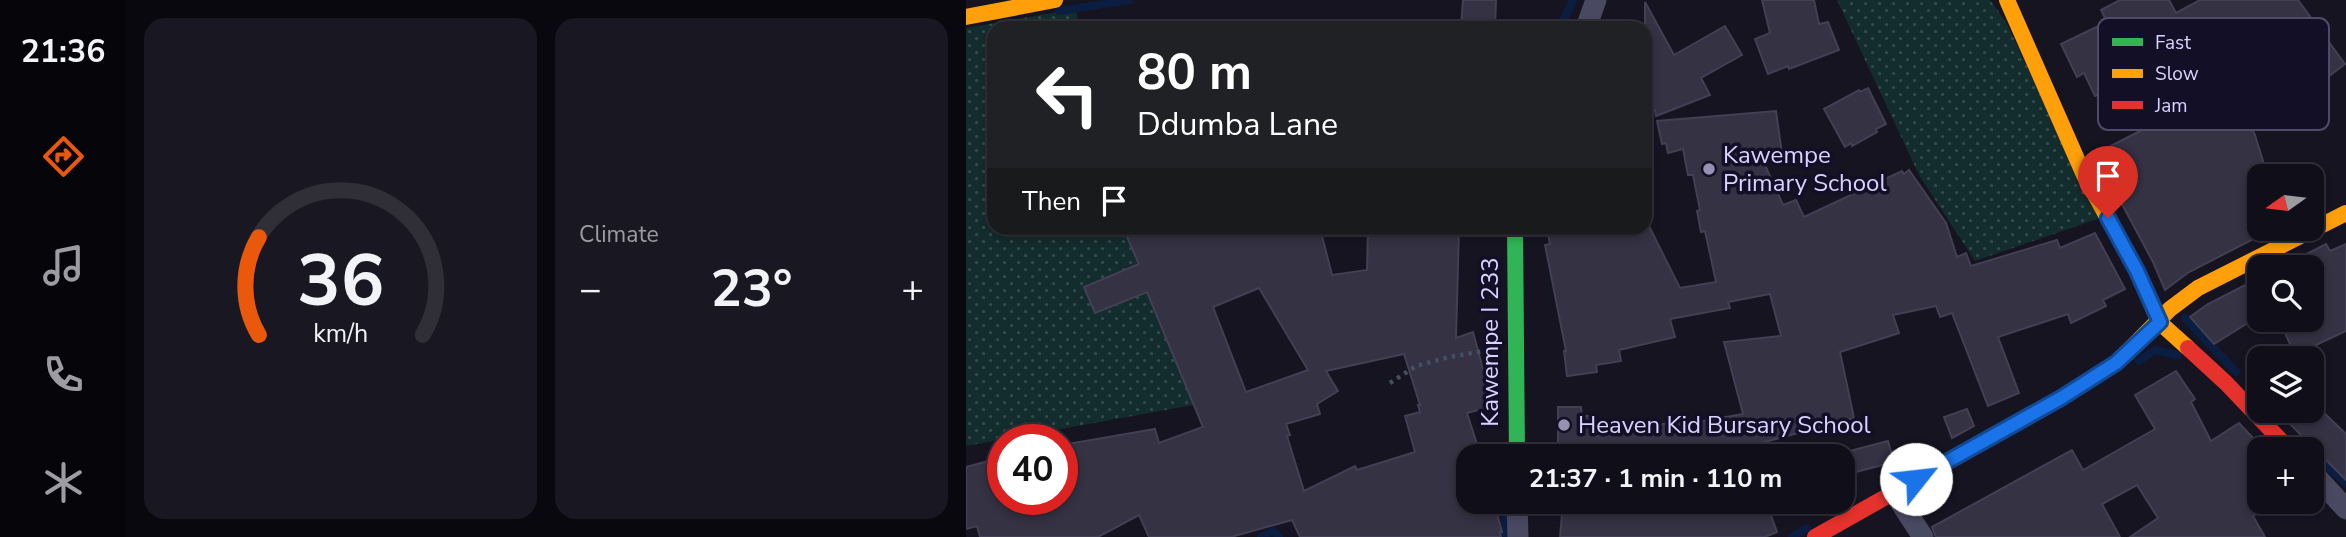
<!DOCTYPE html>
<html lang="en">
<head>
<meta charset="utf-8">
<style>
	:root { --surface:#100f19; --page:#191822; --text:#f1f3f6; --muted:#9c9ca2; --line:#302f38; --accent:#ea580c }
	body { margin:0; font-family:"Nunito Sans",sans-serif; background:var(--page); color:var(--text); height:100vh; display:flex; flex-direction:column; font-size:26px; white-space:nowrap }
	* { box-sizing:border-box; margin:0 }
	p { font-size:23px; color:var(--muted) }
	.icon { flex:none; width:38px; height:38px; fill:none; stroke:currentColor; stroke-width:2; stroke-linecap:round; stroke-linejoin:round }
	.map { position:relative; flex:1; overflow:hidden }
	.details { display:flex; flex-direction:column; gap:18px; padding:18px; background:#09080e; width:840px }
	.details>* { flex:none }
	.hud { position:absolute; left:21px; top:21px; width:665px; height:214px; border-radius:21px; box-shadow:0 4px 10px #0003,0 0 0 2px var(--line); background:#202124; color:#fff; overflow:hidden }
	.needle { width:46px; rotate:256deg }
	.buttons { position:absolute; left:1281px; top:164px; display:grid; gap:14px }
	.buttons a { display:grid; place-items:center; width:77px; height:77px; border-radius:14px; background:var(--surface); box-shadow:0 4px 10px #0003,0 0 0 2px var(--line); font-size:35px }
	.speed { position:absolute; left:21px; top:424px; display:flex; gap:14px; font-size:35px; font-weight:700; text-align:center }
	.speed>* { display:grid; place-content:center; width:91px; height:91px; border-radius:50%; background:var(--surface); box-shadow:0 4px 10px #0003,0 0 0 2px var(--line); line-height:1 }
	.speed .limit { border:10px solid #d22; background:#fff; color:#111 }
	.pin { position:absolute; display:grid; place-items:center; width:60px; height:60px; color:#fff; margin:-72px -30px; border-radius:50% 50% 50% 0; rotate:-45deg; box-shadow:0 0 7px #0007 }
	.pin .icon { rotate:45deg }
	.me { position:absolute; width:77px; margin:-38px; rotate:61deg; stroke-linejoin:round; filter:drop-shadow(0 0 5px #0008) }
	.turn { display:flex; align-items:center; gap:24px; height:147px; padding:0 35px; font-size:32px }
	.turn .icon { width:91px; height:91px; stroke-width:2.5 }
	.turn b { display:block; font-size:49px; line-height:60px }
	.then { display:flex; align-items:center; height:66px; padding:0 35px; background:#0003; gap:14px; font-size:26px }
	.big { font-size:52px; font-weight:700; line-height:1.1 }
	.details .tile { flex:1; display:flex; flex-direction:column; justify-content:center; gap:10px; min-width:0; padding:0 24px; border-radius:21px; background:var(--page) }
	.details .dial { align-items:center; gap:0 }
	.dial svg { height:182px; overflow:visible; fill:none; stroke:var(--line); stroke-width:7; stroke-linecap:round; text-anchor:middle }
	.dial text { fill:var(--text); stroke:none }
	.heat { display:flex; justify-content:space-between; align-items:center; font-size:38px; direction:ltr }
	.details .tiles { flex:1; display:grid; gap:18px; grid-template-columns:repeat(2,1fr) }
	.trip { position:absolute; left:490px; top:444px; width:399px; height:70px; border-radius:21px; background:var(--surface); box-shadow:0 4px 10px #0003,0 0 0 2px var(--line); font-weight:700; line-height:70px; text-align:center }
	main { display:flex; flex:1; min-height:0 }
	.dock { display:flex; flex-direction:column; width:126px; justify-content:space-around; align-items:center; background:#06060a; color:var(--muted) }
	.dock .icon { width:49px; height:49px }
	.dock .current { color:var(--accent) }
	.dock b { font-size:32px; color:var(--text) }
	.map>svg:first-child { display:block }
	.grass { fill:url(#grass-dots) }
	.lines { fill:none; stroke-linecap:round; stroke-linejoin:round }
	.stream { stroke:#0b1e41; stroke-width:8 }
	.building { fill:#343243; stroke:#433f54; stroke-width:2; fill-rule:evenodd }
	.path { stroke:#44505f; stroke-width:4.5; stroke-dasharray:3.5 5; stroke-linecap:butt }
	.street { stroke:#4a4962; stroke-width:21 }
	.fast { stroke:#30b455; stroke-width:16 }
	.slow { stroke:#ff9f0a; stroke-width:16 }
	.jam { stroke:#e5322d; stroke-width:16 }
	.route-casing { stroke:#114b97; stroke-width:18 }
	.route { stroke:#1a73e8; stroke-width:12 }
	.poi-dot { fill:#9591b1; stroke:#130f26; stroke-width:2.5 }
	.labels { text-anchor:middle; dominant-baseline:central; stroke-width:7; stroke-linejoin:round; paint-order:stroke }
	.poi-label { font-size:24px; fill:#d9d4ff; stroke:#130f26; text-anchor:start }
	.street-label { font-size:24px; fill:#d9d4ff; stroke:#130f26 }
	.key { fill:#130f26; stroke:#4e4a67; stroke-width:2 }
	.key-label { font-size:19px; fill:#d9d4ff }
</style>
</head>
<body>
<main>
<nav class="dock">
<b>21:36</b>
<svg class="icon current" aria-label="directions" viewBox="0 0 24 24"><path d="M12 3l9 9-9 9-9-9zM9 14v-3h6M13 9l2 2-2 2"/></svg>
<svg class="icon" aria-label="music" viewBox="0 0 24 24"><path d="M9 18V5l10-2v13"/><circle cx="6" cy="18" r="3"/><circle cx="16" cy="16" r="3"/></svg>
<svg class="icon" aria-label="phone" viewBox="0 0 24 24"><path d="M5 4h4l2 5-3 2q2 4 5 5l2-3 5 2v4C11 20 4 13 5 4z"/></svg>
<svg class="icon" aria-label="climate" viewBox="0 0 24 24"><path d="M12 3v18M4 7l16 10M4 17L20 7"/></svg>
</nav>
<section class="details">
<div class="tiles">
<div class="tile dial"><svg viewBox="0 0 100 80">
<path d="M14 69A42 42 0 1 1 86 69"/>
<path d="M14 69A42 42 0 0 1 14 26" stroke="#ea580c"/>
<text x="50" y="56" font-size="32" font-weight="700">36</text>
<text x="50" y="72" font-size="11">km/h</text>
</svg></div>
<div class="tile"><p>Climate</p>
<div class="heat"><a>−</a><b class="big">23°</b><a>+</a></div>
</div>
</div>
</section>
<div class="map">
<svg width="1380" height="537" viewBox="0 0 1380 537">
	<defs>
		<pattern id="grass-dots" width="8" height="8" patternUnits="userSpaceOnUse" patternTransform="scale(1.75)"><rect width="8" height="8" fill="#132c2d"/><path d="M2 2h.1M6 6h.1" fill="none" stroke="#354a4c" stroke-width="1.8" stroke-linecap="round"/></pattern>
	</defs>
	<rect width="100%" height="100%" fill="#161421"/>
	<g class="grass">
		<polygon points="871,0 1024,0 1040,22 1134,218 1009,261 953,175"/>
		<polygon points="110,9 113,28 28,28 28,228 174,228 255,400 0,446 0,28"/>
	</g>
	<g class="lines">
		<g class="stream">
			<polyline points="93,11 163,0"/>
			<polyline points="594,28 607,0"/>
			<polyline points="1219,318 1270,372"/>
			<polyline points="1173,361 1189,350 1212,355"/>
			<polyline points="1346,453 1380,483"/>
			<polyline points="539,502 540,537"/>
			<polyline points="295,537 307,531 313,537"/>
			<polyline points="826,537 841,528"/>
		</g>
	</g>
	<g class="building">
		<polygon points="497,0 530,0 529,28 495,28"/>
		<polygon points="796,0 848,0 853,24 862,22 873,50 823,69 822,66 802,74 789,39 804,33"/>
		<polygon points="1154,0 1203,0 1210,13 1234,0 1332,0 1379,64 1363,76 1342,49 1311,66 1308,61 1300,66 1294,59 1262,76 1289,135 1297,161 1298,177 1293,177 1293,229 1307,229 1223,272 1199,290 1187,262 1129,154 1182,127 1208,118 1240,98 1198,26 1153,52 1166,79 1129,96 1118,73 1111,77 1095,44 1141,22 1135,10"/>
		<polygon points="679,2 708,55 759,26 776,55 735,78 744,95 690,116 689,110 679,112"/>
		<polygon points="902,88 920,124 910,129 911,132 886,146 885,143 879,147 858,109 893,90 894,92"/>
		<polygon points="810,111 816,154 799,165 817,205 830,200 838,217 936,171 938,174 943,170 980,223 991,257 1000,253 1005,266 1091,240 1094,248 1129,233 1159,289 1137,300 1140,306 1105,323 1102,314 1032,337 1053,393 1022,406 986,313 974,317 970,306 927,315 933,333 874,352 888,418 780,447 783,457 574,457 573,446 592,443 592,407 615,407 616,416 624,416 624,421 630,421 630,436 725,419 726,423 777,414 758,342 815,336 804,294 762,302 764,308 704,319 709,337 653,350 655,361 630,365 631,372 601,376 598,351 600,351 579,245 584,244 581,230 593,228 684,228 714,288 750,282 739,231 735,232 731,211 734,210 727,175 722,175 717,149 702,153 700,143 696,144 691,121"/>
		<path d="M 157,228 L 354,228 L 366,275 L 401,270 L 402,228 L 493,228 L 490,338 L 507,332 L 527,406 L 501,413 L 515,457 L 502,457 L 502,502 L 528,502 L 536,532 L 534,532 L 535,537 L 334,537 L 326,520 L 265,537 L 183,537 L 173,515 L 132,537 L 14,537 L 11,526 L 0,529 L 0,467 L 37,457 L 37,499 L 96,499 L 96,445 L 189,429 L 193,443 L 237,427 L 181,292 L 129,313 L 118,287 L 173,264 ZM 293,288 L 342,370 L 280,392 L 247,307 ZM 438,354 L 454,405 L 452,405 L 454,412 L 439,416 L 449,452 L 391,470 L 389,466 L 338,491 L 321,436 L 324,435 L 320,424 L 354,414 L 351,404 L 372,391 L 360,371 Z"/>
		<polygon points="1360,244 1364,251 1380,244 1380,331 1329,355 1313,320 1346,320 1346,268 1313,268"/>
		<polygon points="1293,278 1293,316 1248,344 1224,317 1242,304"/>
		<polygon points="1210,371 1229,399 1225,402 1245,441 1273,423 1290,441 1286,444 1293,456 1293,512 1287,516 1299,537 1164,537 1192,518 1171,485 1136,504 1154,537 970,537 966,527 1106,450 1117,470 1189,429 1169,395"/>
		<polygon points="1001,409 1008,426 986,438 978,417"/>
		<polygon points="1332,411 1356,411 1380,434 1380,480 1353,453 1350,455 1342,447 1337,437 1322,422"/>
		<polygon points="922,441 928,462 886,473 880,452"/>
		<polygon points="597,502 646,506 646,502 800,502 811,532 799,537 594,537"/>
	</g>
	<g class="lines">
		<polyline class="path" points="424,383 450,366 483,357 524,350"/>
		<g class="street">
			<polyline points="620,28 630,0"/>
			<polyline points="1346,472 1380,509"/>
			<polyline points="927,491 957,537"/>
			<polyline points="551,502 552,537"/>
		</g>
		<polyline class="fast" points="549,228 551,457"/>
		<g class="slow">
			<polyline points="1041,0 1118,175 1171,271 1193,322 1222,348"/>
			<polyline points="0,17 89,0"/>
			<polyline points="1137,371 1150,363 1204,309 1232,288 1380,213"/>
		</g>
		<g class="jam">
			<polyline points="1222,348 1260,383 1324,450"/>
			<polyline points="849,537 1095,398 1137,371"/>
		</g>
	</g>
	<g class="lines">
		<defs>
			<polyline id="route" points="950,479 1095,398 1150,363 1194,322 1171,271 1142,218"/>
		</defs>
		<use href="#route" class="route-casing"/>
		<use href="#route" class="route"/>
	</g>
	<g class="poi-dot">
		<circle cx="743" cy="169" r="7"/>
		<circle cx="598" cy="425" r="7"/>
	</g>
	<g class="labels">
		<g class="poi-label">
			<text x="757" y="155">Kawempe<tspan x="757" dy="28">Primary School</tspan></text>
			<text x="612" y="425">Heaven Kid Bursary School</text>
		</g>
		<g class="street-label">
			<text transform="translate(524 342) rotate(-90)">Kawempe I 233</text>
		</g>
	</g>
	<rect x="1132" y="18" width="231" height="112" rx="10" class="key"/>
	<rect x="1146" y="38" width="31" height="8" fill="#30b455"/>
	<rect x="1146" y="69" width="31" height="9" fill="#ff9f0a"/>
	<rect x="1146" y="101" width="31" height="8" fill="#e5322d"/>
	<g class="key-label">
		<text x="1189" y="49">Fast</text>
		<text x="1189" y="80">Slow</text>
		<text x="1189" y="112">Jam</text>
	</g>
</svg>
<div class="buttons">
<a><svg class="needle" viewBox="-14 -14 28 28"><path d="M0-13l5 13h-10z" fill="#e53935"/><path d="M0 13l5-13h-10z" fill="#9c9ca2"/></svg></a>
<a><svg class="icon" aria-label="search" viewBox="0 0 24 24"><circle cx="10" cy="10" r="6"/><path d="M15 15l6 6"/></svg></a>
<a><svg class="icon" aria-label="layers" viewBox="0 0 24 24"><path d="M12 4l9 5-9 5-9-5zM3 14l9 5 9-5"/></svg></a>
<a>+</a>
</div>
<div class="speed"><div class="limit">40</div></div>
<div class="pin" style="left:1142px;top:218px;background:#d93025"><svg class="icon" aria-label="arrive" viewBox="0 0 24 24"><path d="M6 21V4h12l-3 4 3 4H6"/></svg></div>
<svg class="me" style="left:950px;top:479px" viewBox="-20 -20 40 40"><circle r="19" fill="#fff"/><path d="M0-13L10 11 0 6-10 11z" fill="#1a73e8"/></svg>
<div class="trip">21:37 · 1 min · 110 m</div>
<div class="hud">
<div class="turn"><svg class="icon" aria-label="left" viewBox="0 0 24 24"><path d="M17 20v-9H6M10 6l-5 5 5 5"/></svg><div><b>80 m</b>Ddumba Lane</div></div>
<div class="then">Then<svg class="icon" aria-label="arrive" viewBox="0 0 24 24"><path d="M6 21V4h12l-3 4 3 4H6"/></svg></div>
</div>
</div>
</main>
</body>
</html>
